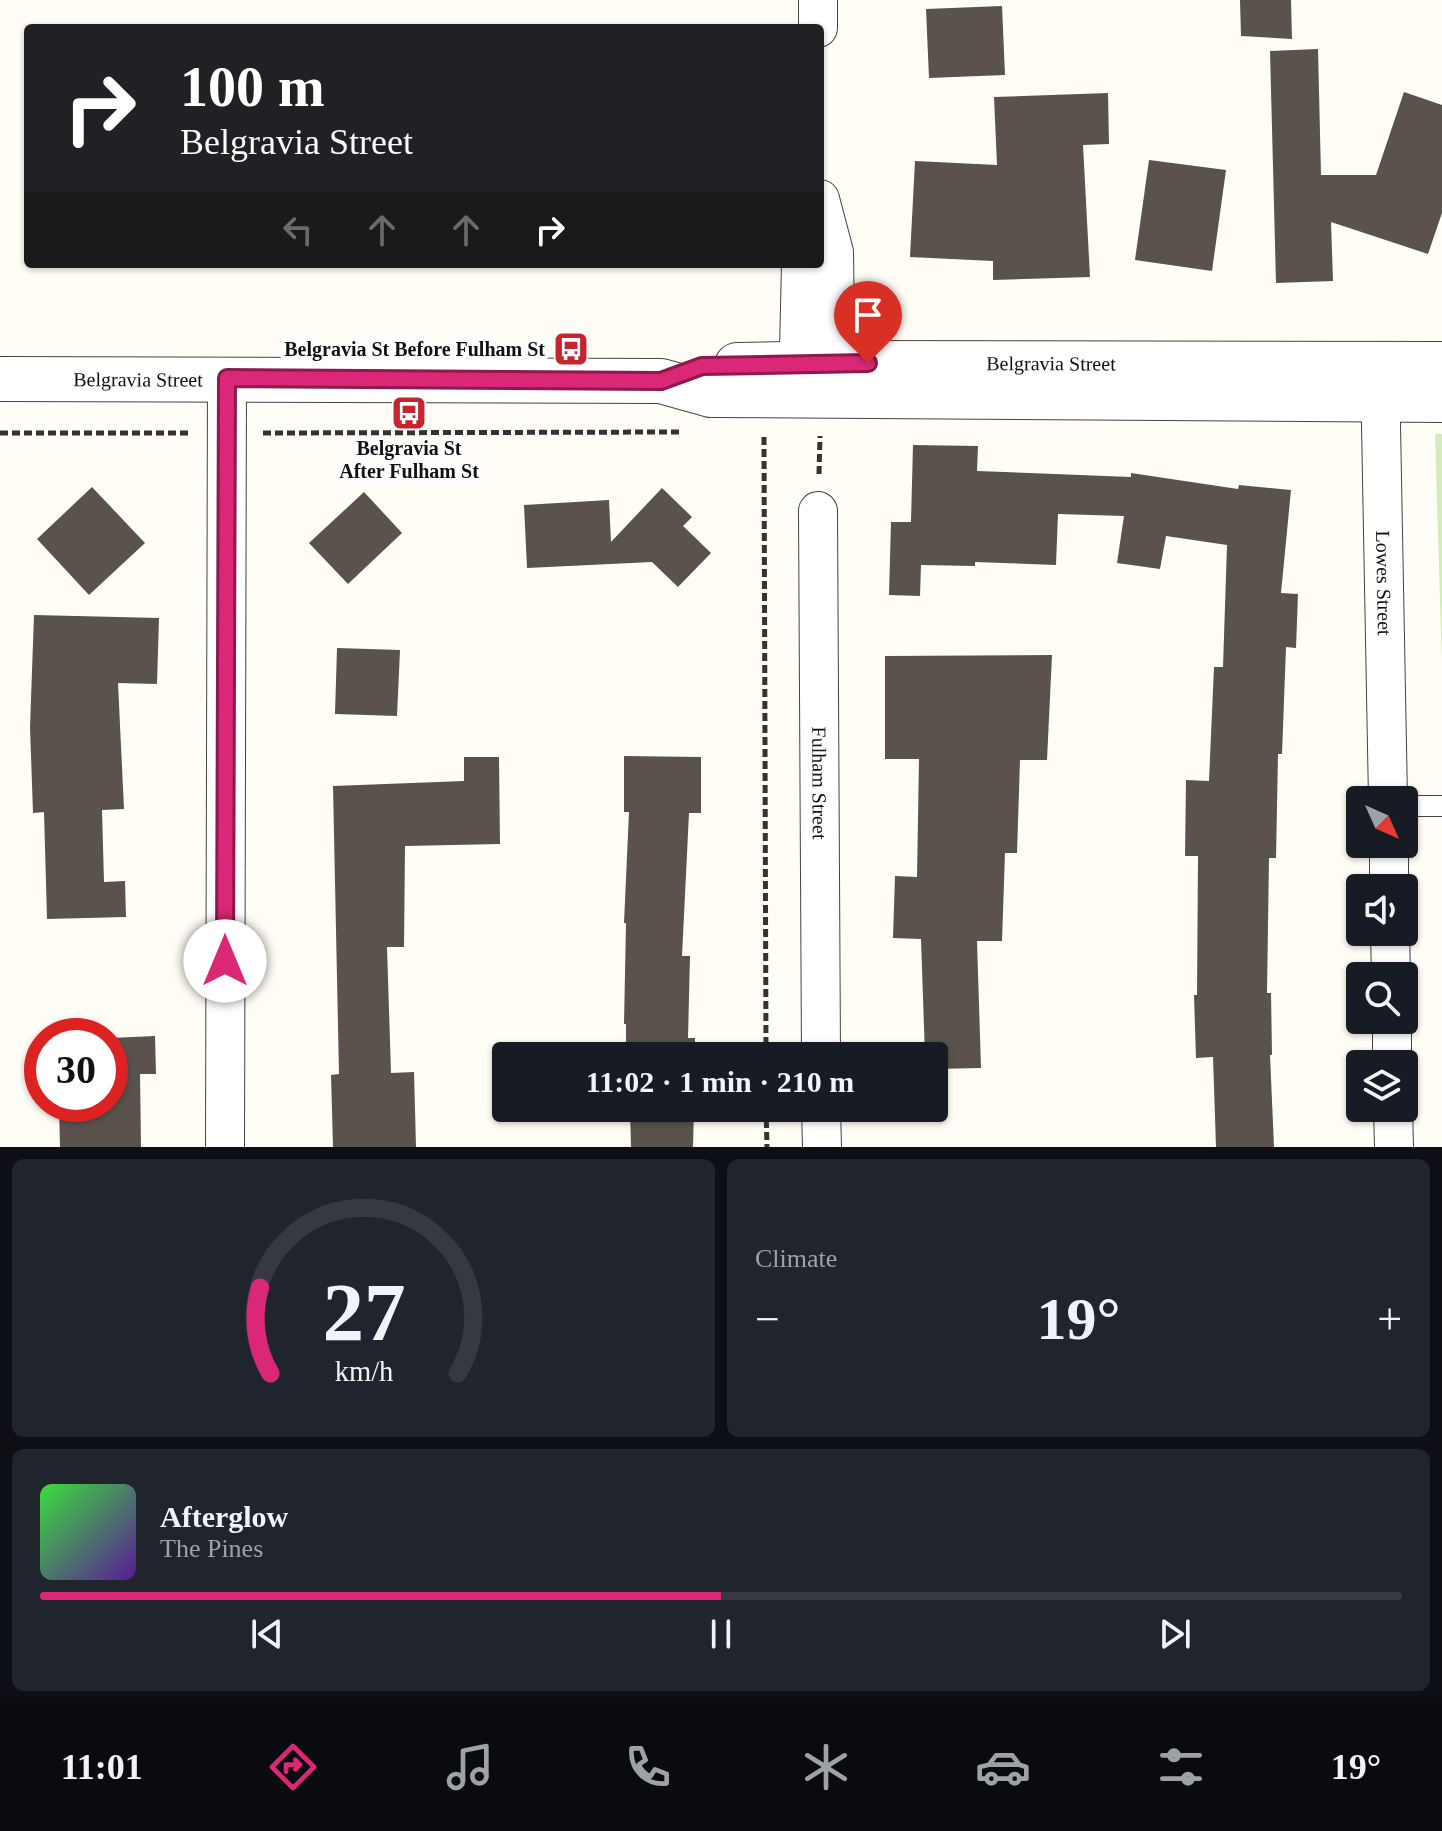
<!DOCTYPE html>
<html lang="en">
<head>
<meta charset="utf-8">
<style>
	:root { --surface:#171b24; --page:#20242c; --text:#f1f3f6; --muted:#9ea1a6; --line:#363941; --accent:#db2777 }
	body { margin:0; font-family:"Times New Roman",serif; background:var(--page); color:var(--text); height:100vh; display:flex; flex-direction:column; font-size:30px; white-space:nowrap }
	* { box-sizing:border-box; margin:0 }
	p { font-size:26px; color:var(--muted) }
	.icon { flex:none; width:44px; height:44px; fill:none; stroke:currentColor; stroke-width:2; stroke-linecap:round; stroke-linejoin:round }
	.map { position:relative; height:1147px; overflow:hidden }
	.details { display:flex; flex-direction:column; gap:12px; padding:12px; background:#0d0f14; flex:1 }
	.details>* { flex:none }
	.hud { position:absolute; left:24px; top:24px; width:800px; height:244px; border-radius:8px; box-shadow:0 2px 6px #0004; background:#202124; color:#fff; overflow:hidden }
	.needle { width:52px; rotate:135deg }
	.fabs { position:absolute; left:1346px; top:786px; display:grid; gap:16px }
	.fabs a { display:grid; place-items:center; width:72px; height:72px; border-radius:8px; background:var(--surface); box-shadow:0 2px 6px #0004; font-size:40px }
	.speed { position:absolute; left:24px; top:1018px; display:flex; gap:16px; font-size:40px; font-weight:700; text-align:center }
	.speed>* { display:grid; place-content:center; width:104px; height:104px; border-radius:50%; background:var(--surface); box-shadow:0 2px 6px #0004; line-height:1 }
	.speed .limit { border:12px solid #d22; background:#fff; color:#111 }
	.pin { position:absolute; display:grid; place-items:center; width:68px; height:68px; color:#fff; margin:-82px -34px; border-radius:50% 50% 50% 0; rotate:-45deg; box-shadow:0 0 8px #0007 }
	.pin .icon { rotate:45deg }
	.me { position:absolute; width:88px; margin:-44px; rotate:0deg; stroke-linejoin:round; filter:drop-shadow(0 0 6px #0008) }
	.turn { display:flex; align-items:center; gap:28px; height:168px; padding:0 24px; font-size:36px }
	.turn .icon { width:104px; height:104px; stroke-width:2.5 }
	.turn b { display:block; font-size:56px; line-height:68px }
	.lanes { display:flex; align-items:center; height:76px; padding:0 24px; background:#0003; justify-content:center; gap:40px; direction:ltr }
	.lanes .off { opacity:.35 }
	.big { font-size:60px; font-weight:700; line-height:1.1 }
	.details .card { flex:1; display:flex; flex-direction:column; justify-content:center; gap:12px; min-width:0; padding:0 28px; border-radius:12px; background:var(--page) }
	.details .dial { align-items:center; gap:0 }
	.dial svg { height:208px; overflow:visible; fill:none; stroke:var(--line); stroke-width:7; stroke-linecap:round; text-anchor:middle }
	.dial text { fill:var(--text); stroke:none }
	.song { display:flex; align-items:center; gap:24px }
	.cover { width:96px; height:96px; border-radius:12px; background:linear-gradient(135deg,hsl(120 70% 55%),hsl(270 70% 35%)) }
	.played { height:8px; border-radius:4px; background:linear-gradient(90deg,var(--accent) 50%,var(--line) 50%) }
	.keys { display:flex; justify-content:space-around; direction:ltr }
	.heat { display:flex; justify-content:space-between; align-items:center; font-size:44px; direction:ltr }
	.details .tiles { flex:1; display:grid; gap:12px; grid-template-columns:1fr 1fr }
	.card:last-child { grid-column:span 2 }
	.trip { position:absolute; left:492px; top:1042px; width:456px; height:80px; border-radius:8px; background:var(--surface); box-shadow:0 2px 6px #0004; font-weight:700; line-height:80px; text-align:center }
	.menu { display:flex; height:128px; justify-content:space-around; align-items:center; background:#090b0e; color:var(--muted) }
	.menu .icon { width:56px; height:56px }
	.menu .on { color:var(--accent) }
	.menu b { font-size:36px; color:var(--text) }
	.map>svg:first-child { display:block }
	.green { fill:#d5ebbd }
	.building { fill:#5a524d }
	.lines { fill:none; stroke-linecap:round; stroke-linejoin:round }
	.service-casing { stroke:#444; stroke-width:22 }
	.minor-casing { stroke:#444; stroke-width:40 }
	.tertiary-casing { stroke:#444; stroke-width:46 }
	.path { stroke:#333; stroke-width:5; stroke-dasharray:8 4; stroke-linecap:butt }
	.service { stroke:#fff; stroke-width:20 }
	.minor { stroke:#fff; stroke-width:38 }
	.tertiary { stroke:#fff; stroke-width:44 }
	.route-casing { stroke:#8e194d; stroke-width:20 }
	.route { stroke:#db2777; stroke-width:14 }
	.labels { text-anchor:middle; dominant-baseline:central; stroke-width:8; stroke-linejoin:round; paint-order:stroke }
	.poi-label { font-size:20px; font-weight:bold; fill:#111; stroke:#fff; text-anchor:end }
	.street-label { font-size:20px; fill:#111; stroke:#fff }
</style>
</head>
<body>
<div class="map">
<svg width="1442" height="1147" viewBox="0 0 1442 1147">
	<rect width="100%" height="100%" fill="#fffdf5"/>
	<polygon class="green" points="1435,434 1442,434 1442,665"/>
	<g class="building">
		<polygon points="1240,0 1291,0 1292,39 1241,36"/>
		<polygon points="1002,6 1005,75 929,78 926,9"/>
		<polygon points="1318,49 1321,175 1376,175 1404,92 1442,105 1442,213 1428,254 1331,222 1333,281 1276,283 1270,51"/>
		<polygon points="1108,93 1109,144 1083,145 1090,277 993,280 993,261 910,257 915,161 997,165 994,97"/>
		<polygon points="1149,160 1226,170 1212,271 1135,260"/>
		<polygon points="913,445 978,446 977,471 1131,477 1131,473 1238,489 1239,485 1291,490 1281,593 1298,594 1296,648 1286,647 1282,754 1278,754 1276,858 1269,858 1267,993 1271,993 1272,1055 1270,1055 1274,1147 1216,1147 1213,1057 1196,1058 1194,995 1197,995 1198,856 1185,856 1186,780 1209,781 1214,667 1223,667 1227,545 1166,536 1160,569 1117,563 1124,516 1058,514 1056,565 975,562 975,566 921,565 920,596 889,595 891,522 911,522"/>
		<polygon points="92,487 145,543 89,595 37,539"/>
		<polygon points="662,488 692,517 683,526 711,553 678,587 652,562 527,568 524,505 609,500 611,542"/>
		<polygon points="364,492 402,533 348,584 309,543"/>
		<polygon points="34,615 159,618 157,684 118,683 124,809 102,810 104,882 125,881 126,917 47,919 44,812 33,813 30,727"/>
		<polygon points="337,648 400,650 397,716 335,714"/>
		<polygon points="1052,655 1047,760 1020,760 1017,853 1005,853 1002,941 977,941 981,1068 934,1069 934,1056 925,1056 921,939 893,938 895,876 917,877 919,759 885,759 885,656"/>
		<polygon points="624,756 701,757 701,813 689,813 682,956 690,956 688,1038 695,1038 695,1056 626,1056 626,1024 624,1024 626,923 624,923 629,812 624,812"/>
		<polygon points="464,757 499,757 500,844 405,846 404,947 387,947 391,1073 414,1072 416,1147 333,1147 331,1075 339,1074 333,786 464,781"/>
		<polygon points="155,1036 156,1074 140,1074 141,1147 60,1147 59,1104 110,1104 110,1038"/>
		<polygon points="625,1108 694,1108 693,1147 631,1147 630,1111 625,1111"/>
	</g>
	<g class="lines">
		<defs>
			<polyline id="service" points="1404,806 1442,806"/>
			<g id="minor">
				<polyline points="818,0 818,28"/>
				<polyline points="820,199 834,252 836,394"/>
				<path id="s1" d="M 1380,371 L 1388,800"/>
				<polyline points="798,393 801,264"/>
				<path id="s2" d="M 818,511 L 821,1056"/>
				<polyline points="1389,844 1389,888"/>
				<polyline points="1390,932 1391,976"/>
				<polyline points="1392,1020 1392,1064"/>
				<polyline points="821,1108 822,1147"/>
				<polyline points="1393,1108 1394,1147"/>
				<polyline points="225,1147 227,378"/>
			</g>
			<g id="tertiary">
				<path id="s3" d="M 737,365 L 836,363 L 1442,364"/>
				<path id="s4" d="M 0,379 L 661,381 L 711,395 L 1442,400"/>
			</g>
		</defs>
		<use href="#service" class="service-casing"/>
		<use href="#minor" class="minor-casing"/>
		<use href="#tertiary" class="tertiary-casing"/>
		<g class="path">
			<polyline points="0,433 191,433"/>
			<polyline points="263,433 681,432"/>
			<polyline points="764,437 766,1056"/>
			<polyline points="819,474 820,436"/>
			<polyline points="766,1108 767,1147"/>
		</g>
		<use href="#service" class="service"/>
		<use href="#minor" class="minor"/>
		<use href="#tertiary" class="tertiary"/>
	</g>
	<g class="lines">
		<defs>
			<polyline id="route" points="225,961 227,378 661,381 702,366 868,363"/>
		</defs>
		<use href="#route" class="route-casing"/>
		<use href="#route" class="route"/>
	</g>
	<defs>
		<symbol id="bus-square" viewBox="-11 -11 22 22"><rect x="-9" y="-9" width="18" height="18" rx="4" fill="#c4262e" stroke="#fff"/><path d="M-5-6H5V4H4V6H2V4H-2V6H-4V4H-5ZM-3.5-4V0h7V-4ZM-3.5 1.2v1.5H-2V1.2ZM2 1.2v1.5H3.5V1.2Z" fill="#fff"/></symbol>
	</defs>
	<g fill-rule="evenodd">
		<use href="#bus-square" x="551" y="329" width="40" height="40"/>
		<use href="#bus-square" x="389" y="393" width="40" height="40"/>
	</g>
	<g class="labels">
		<g class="poi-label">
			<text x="545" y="349">Belgravia St Before Fulham St</text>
			<text x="409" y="448" text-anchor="middle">Belgravia St<tspan x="409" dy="23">After Fulham St</tspan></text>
		</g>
		<g class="street-label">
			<text stroke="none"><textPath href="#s3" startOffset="314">Belgravia Street</textPath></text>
			<text stroke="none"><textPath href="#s4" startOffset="138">Belgravia Street</textPath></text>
			<text stroke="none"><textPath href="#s1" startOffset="212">Lowes Street</textPath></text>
			<text stroke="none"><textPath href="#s2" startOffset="272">Fulham Street</textPath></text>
		</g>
	</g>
</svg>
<div class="fabs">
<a><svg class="needle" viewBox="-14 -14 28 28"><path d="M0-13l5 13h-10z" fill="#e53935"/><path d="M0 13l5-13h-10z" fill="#9ea1a6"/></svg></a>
<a><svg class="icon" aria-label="sound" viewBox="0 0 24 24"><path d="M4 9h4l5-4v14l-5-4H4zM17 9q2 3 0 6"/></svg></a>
<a><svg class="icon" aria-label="search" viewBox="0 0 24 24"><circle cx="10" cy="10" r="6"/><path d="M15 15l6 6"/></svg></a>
<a><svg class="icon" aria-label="layers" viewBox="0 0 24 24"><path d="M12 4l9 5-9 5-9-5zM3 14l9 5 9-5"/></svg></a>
</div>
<div class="speed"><div class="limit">30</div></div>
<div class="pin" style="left:868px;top:363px;background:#d93025"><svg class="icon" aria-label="arrive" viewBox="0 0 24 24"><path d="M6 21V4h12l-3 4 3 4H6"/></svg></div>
<svg class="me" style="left:225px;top:961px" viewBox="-20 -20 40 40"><circle r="19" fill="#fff"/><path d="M0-13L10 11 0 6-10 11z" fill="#db2777"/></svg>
<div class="trip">11:02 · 1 min · 210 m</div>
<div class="hud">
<div class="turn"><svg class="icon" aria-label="right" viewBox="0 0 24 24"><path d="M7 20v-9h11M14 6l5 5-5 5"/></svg><div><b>100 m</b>Belgravia Street</div></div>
<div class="lanes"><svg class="icon off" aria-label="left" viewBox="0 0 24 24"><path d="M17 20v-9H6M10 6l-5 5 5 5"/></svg><svg class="icon off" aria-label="ahead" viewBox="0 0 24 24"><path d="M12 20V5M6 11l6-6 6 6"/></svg><svg class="icon off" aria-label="ahead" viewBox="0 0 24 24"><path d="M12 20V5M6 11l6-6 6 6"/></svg><svg class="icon" aria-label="right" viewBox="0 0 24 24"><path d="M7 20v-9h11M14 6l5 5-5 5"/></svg></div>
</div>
</div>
<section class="details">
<div class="tiles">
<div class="card dial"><svg viewBox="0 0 100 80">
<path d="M14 69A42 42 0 1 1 86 69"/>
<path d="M14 69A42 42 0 0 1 10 36" stroke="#db2777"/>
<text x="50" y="56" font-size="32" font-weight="700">27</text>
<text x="50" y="72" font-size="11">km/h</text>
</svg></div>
<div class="card"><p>Climate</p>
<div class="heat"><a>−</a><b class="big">19°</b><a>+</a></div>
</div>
<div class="card">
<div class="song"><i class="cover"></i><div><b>Afterglow</b><p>The Pines</p></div></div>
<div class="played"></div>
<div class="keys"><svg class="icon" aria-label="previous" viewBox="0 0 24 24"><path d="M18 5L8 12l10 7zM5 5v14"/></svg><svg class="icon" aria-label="pause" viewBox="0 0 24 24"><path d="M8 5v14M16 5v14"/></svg><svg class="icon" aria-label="next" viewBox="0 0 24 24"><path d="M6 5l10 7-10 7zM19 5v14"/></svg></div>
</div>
</div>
</section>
<nav class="menu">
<b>11:01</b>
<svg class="icon on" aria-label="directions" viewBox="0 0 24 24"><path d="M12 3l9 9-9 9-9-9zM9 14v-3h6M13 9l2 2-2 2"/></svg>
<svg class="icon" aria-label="music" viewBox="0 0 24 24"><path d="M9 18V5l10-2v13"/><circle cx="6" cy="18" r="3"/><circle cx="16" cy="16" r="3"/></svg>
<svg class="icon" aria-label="phone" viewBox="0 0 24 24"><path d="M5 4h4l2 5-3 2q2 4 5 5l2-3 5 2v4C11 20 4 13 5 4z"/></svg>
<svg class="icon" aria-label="climate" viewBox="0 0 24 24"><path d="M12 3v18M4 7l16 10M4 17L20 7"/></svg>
<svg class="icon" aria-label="car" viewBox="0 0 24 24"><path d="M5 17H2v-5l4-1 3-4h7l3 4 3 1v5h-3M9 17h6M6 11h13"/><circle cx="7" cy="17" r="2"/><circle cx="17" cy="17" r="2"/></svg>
<svg class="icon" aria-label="filters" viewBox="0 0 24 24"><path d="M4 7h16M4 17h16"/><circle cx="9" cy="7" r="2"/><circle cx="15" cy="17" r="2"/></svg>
<b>19°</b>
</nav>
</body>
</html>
